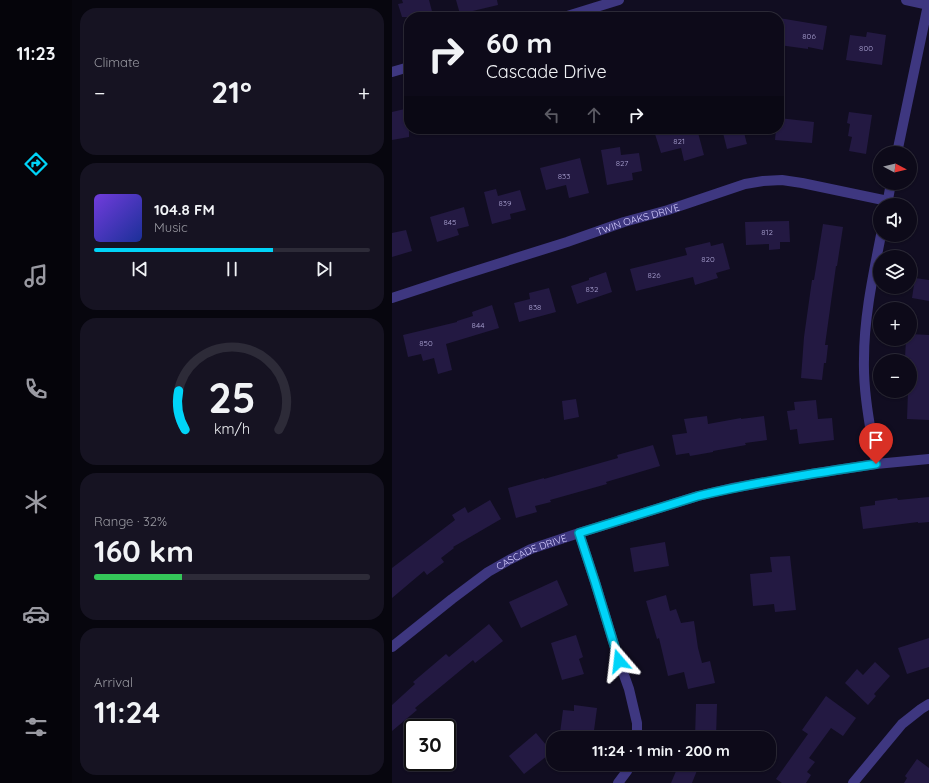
<!DOCTYPE html>
<html lang="en">
<head>
<meta charset="utf-8">
<style>
	:root { --surface:#0d0a19; --page:#161322; --text:#f1f3f6; --muted:#9a9aa2; --line:#2d2b38; --accent:#00d4f8 }
	body { margin:0; font-family:Quicksand,sans-serif; background:var(--page); color:var(--text); height:100vh; display:flex; flex-direction:column; font-size:15px; white-space:nowrap }
	* { box-sizing:border-box; margin:0 }
	p { font-size:13px; color:var(--muted) }
	.icon { flex:none; width:22px; height:22px; fill:none; stroke:currentColor; stroke-width:2; stroke-linecap:round; stroke-linejoin:round }
	.map { position:relative; flex:1; overflow:hidden }
	.side { display:flex; flex-direction:column; gap:8px; padding:8px; background:#07060e; width:320px }
	.side>* { flex:none }
	.guide { position:absolute; left:12px; top:12px; width:380px; height:122px; border-radius:16px; box-shadow:0 1px 3px #0004,0 0 0 1px var(--line); background:#0d0a19; color:var(--text); overflow:hidden }
	.needle { width:26px; rotate:97deg }
	.controls { position:absolute; left:481px; top:146px; display:grid; gap:8px }
	.controls a { display:grid; place-items:center; width:44px; height:44px; border-radius:50%; background:var(--surface); box-shadow:0 1px 3px #0004,0 0 0 1px var(--line); font-size:20px }
	.speed { position:absolute; left:12px; top:719px; display:flex; gap:8px; font-size:20px; font-weight:700; text-align:center }
	.speed>* { display:grid; place-content:center; width:52px; height:52px; border-radius:50%; background:var(--surface); box-shadow:0 1px 3px #0004,0 0 0 1px var(--line); line-height:1 }
	.speed .limit { border:2px solid #111; border-radius:6px; background:#fff; color:#111 }
	.pin { position:absolute; display:grid; place-items:center; width:34px; height:34px; color:#fff; margin:-41px -17px; border-radius:50% 50% 50% 0; rotate:-45deg; box-shadow:0 0 4px #0007 }
	.pin .icon { rotate:45deg }
	.me { position:absolute; width:44px; margin:-22px; rotate:343deg; stroke-linejoin:round; filter:drop-shadow(0 0 3px #0008) }
	.turn { display:flex; align-items:center; gap:14px; height:84px; padding:0 16px; font-size:18px }
	.turn .icon { width:52px; height:52px; stroke-width:2.5 }
	.turn b { display:block; font-size:28px; line-height:34px }
	.lanes { display:flex; align-items:center; height:38px; padding:0 16px; background:#0003; justify-content:center; gap:20px; direction:ltr }
	.lanes .off { opacity:.35 }
	.big { font-size:30px; font-weight:800; line-height:1.1 }
	.side .tile { flex:1; display:flex; flex-direction:column; justify-content:center; gap:6px; min-width:0; padding:0 14px; border-radius:16px; background:var(--page) }
	.side .dial { align-items:center; gap:0 }
	.dial svg { height:104px; overflow:visible; fill:none; stroke:var(--line); stroke-width:7; stroke-linecap:round; text-anchor:middle }
	.dial text { fill:var(--text); stroke:none }
	.song { display:flex; align-items:center; gap:12px }
	.cover { width:48px; height:48px; border-radius:6px; background:linear-gradient(135deg,hsl(260 70% 55%),hsl(230 70% 35%)) }
	.played { height:4px; border-radius:2px; background:linear-gradient(90deg,var(--accent) 65%,var(--line) 65%) }
	.keys { display:flex; justify-content:space-around; direction:ltr }
	.heat { display:flex; justify-content:space-between; align-items:center; font-size:22px; direction:ltr }
	.charge { height:6px; border-radius:3px; background:linear-gradient(90deg,#34c759 32%,var(--line) 0) }
	.trip { position:absolute; left:154px; top:731px; width:230px; height:40px; border-radius:16px; background:var(--surface); box-shadow:0 1px 3px #0004,0 0 0 1px var(--line); font-weight:800; line-height:40px; text-align:center }
	main { display:flex; flex:1; min-height:0 }
	.tab-bar { display:flex; flex-direction:column; width:72px; justify-content:space-around; align-items:center; background:#05040a; color:var(--muted) }
	.tab-bar .icon { width:28px; height:28px }
	.tab-bar .active { color:var(--accent) }
	.tab-bar b { font-size:18px; color:var(--text) }
	.map>svg:first-child { display:block }
	.building { fill:#231942 }
	.lines { fill:none; stroke-linecap:round; stroke-linejoin:round }
	.street { stroke:#3e3780; stroke-width:10 }
	.route-casing { stroke:#008aa1; stroke-width:10 }
	.route { stroke:#00d4f8; stroke-width:7 }
	.labels { text-anchor:middle; dominant-baseline:central; stroke-width:4; stroke-linejoin:round; paint-order:stroke }
	.number-label { font-size:8px; fill:#a8a0d0 }
	.street-label { font-size:10px; fill:#d5cdff; stroke:#110d21 }
</style>
</head>
<body>
<main>
<nav class="tab-bar">
<b>11:23</b>
<svg class="icon active" aria-label="directions" viewBox="0 0 24 24"><path d="M12 3l9 9-9 9-9-9zM9 14v-3h6M13 9l2 2-2 2"/></svg>
<svg class="icon" aria-label="music" viewBox="0 0 24 24"><path d="M9 18V5l10-2v13"/><circle cx="6" cy="18" r="3"/><circle cx="16" cy="16" r="3"/></svg>
<svg class="icon" aria-label="phone" viewBox="0 0 24 24"><path d="M5 4h4l2 5-3 2q2 4 5 5l2-3 5 2v4C11 20 4 13 5 4z"/></svg>
<svg class="icon" aria-label="climate" viewBox="0 0 24 24"><path d="M12 3v18M4 7l16 10M4 17L20 7"/></svg>
<svg class="icon" aria-label="car" viewBox="0 0 24 24"><path d="M5 17H2v-5l4-1 3-4h7l3 4 3 1v5h-3M9 17h6M6 11h13"/><circle cx="7" cy="17" r="2"/><circle cx="17" cy="17" r="2"/></svg>
<svg class="icon" aria-label="filters" viewBox="0 0 24 24"><path d="M4 7h16M4 17h16"/><circle cx="9" cy="7" r="2"/><circle cx="15" cy="17" r="2"/></svg>
</nav>
<section class="side">
<div class="tile"><p>Climate</p>
<div class="heat"><a>−</a><b class="big">21°</b><a>+</a></div>
</div>
<div class="tile">
<div class="song"><i class="cover"></i><div><b>104.8 FM</b><p>Music</p></div></div>
<div class="played"></div>
<div class="keys"><svg class="icon" aria-label="previous" viewBox="0 0 24 24"><path d="M18 5L8 12l10 7zM5 5v14"/></svg><svg class="icon" aria-label="pause" viewBox="0 0 24 24"><path d="M8 5v14M16 5v14"/></svg><svg class="icon" aria-label="next" viewBox="0 0 24 24"><path d="M6 5l10 7-10 7zM19 5v14"/></svg></div>
</div>
<div class="tile dial"><svg viewBox="0 0 100 80">
<path d="M14 69A42 42 0 1 1 86 69"/>
<path d="M14 69A42 42 0 0 1 9 39" stroke="#00d4f8"/>
<text x="50" y="56" font-size="32" font-weight="700">25</text>
<text x="50" y="72" font-size="11">km/h</text>
</svg></div>
<div class="tile"><p>Range · 32%</p><b class="big">160 km</b><div class="charge"></div></div>
<div class="tile"><p>Arrival</p><b class="big">11:24</b></div>
</section>
<div class="map">
<svg width="537" height="783" viewBox="0 0 537 783">
	<rect width="100%" height="100%" fill="#110d21"/>
	<g class="building">
		<polygon points="10,0 37,0 41,15 33,17 10,17 6,4 11,3"/>
		<polygon points="64,0 105,0 106,5 68,14"/>
		<polygon points="387,18 435,26 431,50 416,47 416,49 387,45"/>
		<polygon points="475,32 494,35 490,65 454,60 458,35 474,37"/>
		<polygon points="17,108 17,137 0,140 0,112"/>
		<polygon points="457,112 480,115 474,154 457,151 460,137 456,136 458,124 455,123"/>
		<polygon points="387,118 422,122 420,143 383,140 384,129 387,129"/>
		<polygon points="272,129 305,129 312,155 292,161 289,148 269,153 263,134 273,131"/>
		<polygon points="330,129 351,129 355,144 335,149"/>
		<polygon points="228,147 229,155 247,153 250,171 240,173 241,180 215,185 209,150"/>
		<polygon points="188,158 197,193 177,198 174,185 154,190 148,168"/>
		<polygon points="104,189 106,196 128,190 134,210 118,214 119,219 100,224 92,192"/>
		<polygon points="72,207 77,226 65,229 67,235 45,242 38,217"/>
		<polygon points="397,221 398,242 388,242 388,249 377,250 377,244 354,245 353,222"/>
		<polygon points="431,224 451,227 445,266 444,266 433,345 436,345 434,363 432,363 430,380 409,378 412,337 420,280 422,280"/>
		<polygon points="14,230 20,251 0,257 0,233"/>
		<polygon points="318,242 319,246 331,243 338,269 324,273 326,278 303,285 301,277 244,291 238,269 295,255 293,248"/>
		<polygon points="214,272 220,292 185,304 179,286 197,280 197,278"/>
		<polygon points="523,278 537,280 537,301 520,298"/>
		<polygon points="157,288 164,312 127,322 122,303 138,299 137,293"/>
		<polygon points="100,305 107,328 54,344 60,370 46,374 42,358 31,361 29,354 16,357 11,335 65,322 65,321 81,316 80,312"/>
		<polygon points="518,334 537,335 537,420 515,419 516,391 518,391 518,358 513,358 514,339 518,339"/>
		<polygon points="184,399 187,417 172,420 170,401"/>
		<polygon points="424,400 426,419 440,418 442,440 407,444 405,429 398,430 395,411 403,410 402,402"/>
		<polygon points="315,416 316,424 349,418 349,419 372,416 375,440 353,443 354,445 321,451 321,452 298,456 297,453 284,455 280,435 295,433 292,419"/>
		<polygon points="261,445 268,466 214,482 215,484 158,500 159,502 143,506 145,512 124,518 116,488 152,478 152,479 226,458 225,455"/>
		<polygon points="537,497 537,522 526,523 526,522 471,529 468,507 483,505 483,501 505,498 506,500"/>
		<polygon points="98,500 109,519 61,547 62,548 49,558 52,562 35,575 32,571 0,598 0,568 63,520 60,515 73,507 76,513"/>
		<polygon points="273,542 277,566 242,572 238,548"/>
		<polygon points="398,556 404,610 383,612 382,604 361,606 358,574 380,572 378,557"/>
		<polygon points="165,580 176,605 129,628 117,602"/>
		<polygon points="274,595 278,611 284,609 289,623 302,621 306,648 310,663 318,661 323,683 296,689 292,672 276,676 267,638 265,639 254,601"/>
		<polygon points="97,624 111,641 83,663 81,660 23,708 25,710 0,731 0,705 23,684 21,682 54,654 57,657"/>
		<polygon points="184,635 191,657 187,659 192,674 170,680 159,643"/>
		<polygon points="537,638 537,667 515,674 506,648"/>
		<polygon points="483,662 498,676 482,694 484,696 476,705 453,683 465,669 471,675"/>
		<polygon points="434,696 464,718 451,736 439,728 417,758 423,762 415,772 419,775 414,783 390,783 384,779 416,734 410,730"/>
		<polygon points="304,704 325,704 324,738 303,738"/>
		<polygon points="182,705 205,708 201,738 180,738 180,734 168,733 171,710 182,711"/>
		<polygon points="144,733 160,752 132,774 117,756"/>
		<polygon points="525,759 537,768 537,783 512,783 515,778 513,776"/>
		<polygon points="287,764 296,764 306,768 300,783 279,783"/>
	</g>
	<g class="lines">
		<g class="street">
			<polyline points="514,0 537,5"/>
			<polyline points="172,17 227,0"/>
			<polyline points="0,72 17,67"/>
			<polyline points="505,153 537,0"/>
			<polyline points="495,205 499,183"/>
			<path id="s1" d="M 0,298 L 64,277 L 175,242 L 232,222 L 276,210 L 353,184 L 371,181 L 390,180 L 410,183 L 496,201"/>
			<path d="M 484,464 C 479,430 471,394 472,359 C 472,317 481,276 489,235"/>
			<polyline points="187,533 203,582 227,661 237,689 245,723 245,738"/>
			<path id="s2" d="M 0,647 L 60,599 L 96,572 L 117,560 L 139,549 L 187,533 L 306,496 L 340,488 L 425,473 L 484,464 L 537,459"/>
			<polyline points="226,783 235,771 238,764"/>
			<polyline points="461,783 510,724 529,709 537,704"/>
		</g>
	</g>
	<g class="lines">
		<defs>
			<path id="route" d="M 227,661 L 203,582 L 187,533 L 306,496 C 365,482 424,473 484,464"/>
		</defs>
		<use href="#route" class="route-casing"/>
		<use href="#route" class="route"/>
	</g>
	<g class="labels">
		<g class="number-label">
			<text x="417" y="36">806</text>
			<text x="474" y="48">800</text>
			<text x="287" y="141">821</text>
			<text x="230" y="163">827</text>
			<text x="172" y="176">833</text>
			<text x="113" y="203">839</text>
			<text x="58" y="222">845</text>
			<text x="375" y="232">812</text>
			<text x="316" y="259">820</text>
			<text x="262" y="275">826</text>
			<text x="200" y="289">832</text>
			<text x="143" y="307">838</text>
			<text x="86" y="325">844</text>
			<text x="34" y="343">850</text>
		</g>
		<g class="street-label">
			<text stroke="none"><textPath href="#s1" startOffset="258">TWIN OAKS DRIVE</textPath></text>
			<text stroke="none"><textPath href="#s2" startOffset="170">CASCADE DRIVE</textPath></text>
		</g>
	</g>
</svg>
<div class="controls">
<a><svg class="needle" viewBox="-14 -14 28 28"><path d="M0-13l5 13h-10z" fill="#e53935"/><path d="M0 13l5-13h-10z" fill="#9a9aa2"/></svg></a>
<a><svg class="icon" aria-label="sound" viewBox="0 0 24 24"><path d="M4 9h4l5-4v14l-5-4H4zM17 9q2 3 0 6"/></svg></a>
<a><svg class="icon" aria-label="layers" viewBox="0 0 24 24"><path d="M12 4l9 5-9 5-9-5zM3 14l9 5 9-5"/></svg></a>
<a>+</a>
<a>−</a>
</div>
<div class="speed"><div class="limit">30</div></div>
<div class="pin" style="left:484px;top:464px;background:#d93025"><svg class="icon" aria-label="arrive" viewBox="0 0 24 24"><path d="M6 21V4h12l-3 4 3 4H6"/></svg></div>
<svg class="me" style="left:227px;top:661px" viewBox="-20 -20 40 40"><path d="M0-17L14 15 0 8-14 15z" fill="#00d4f8" stroke="#fff" stroke-width="4"/></svg>
<div class="trip">11:24 · 1 min · 200 m</div>
<div class="guide">
<div class="turn"><svg class="icon" aria-label="right" viewBox="0 0 24 24"><path d="M7 20v-9h11M14 6l5 5-5 5"/></svg><div><b>60 m</b>Cascade Drive</div></div>
<div class="lanes"><svg class="icon off" aria-label="left" viewBox="0 0 24 24"><path d="M17 20v-9H6M10 6l-5 5 5 5"/></svg><svg class="icon off" aria-label="ahead" viewBox="0 0 24 24"><path d="M12 20V5M6 11l6-6 6 6"/></svg><svg class="icon" aria-label="right" viewBox="0 0 24 24"><path d="M7 20v-9h11M14 6l5 5-5 5"/></svg></div>
</div>
</div>
</main>
</body>
</html>
